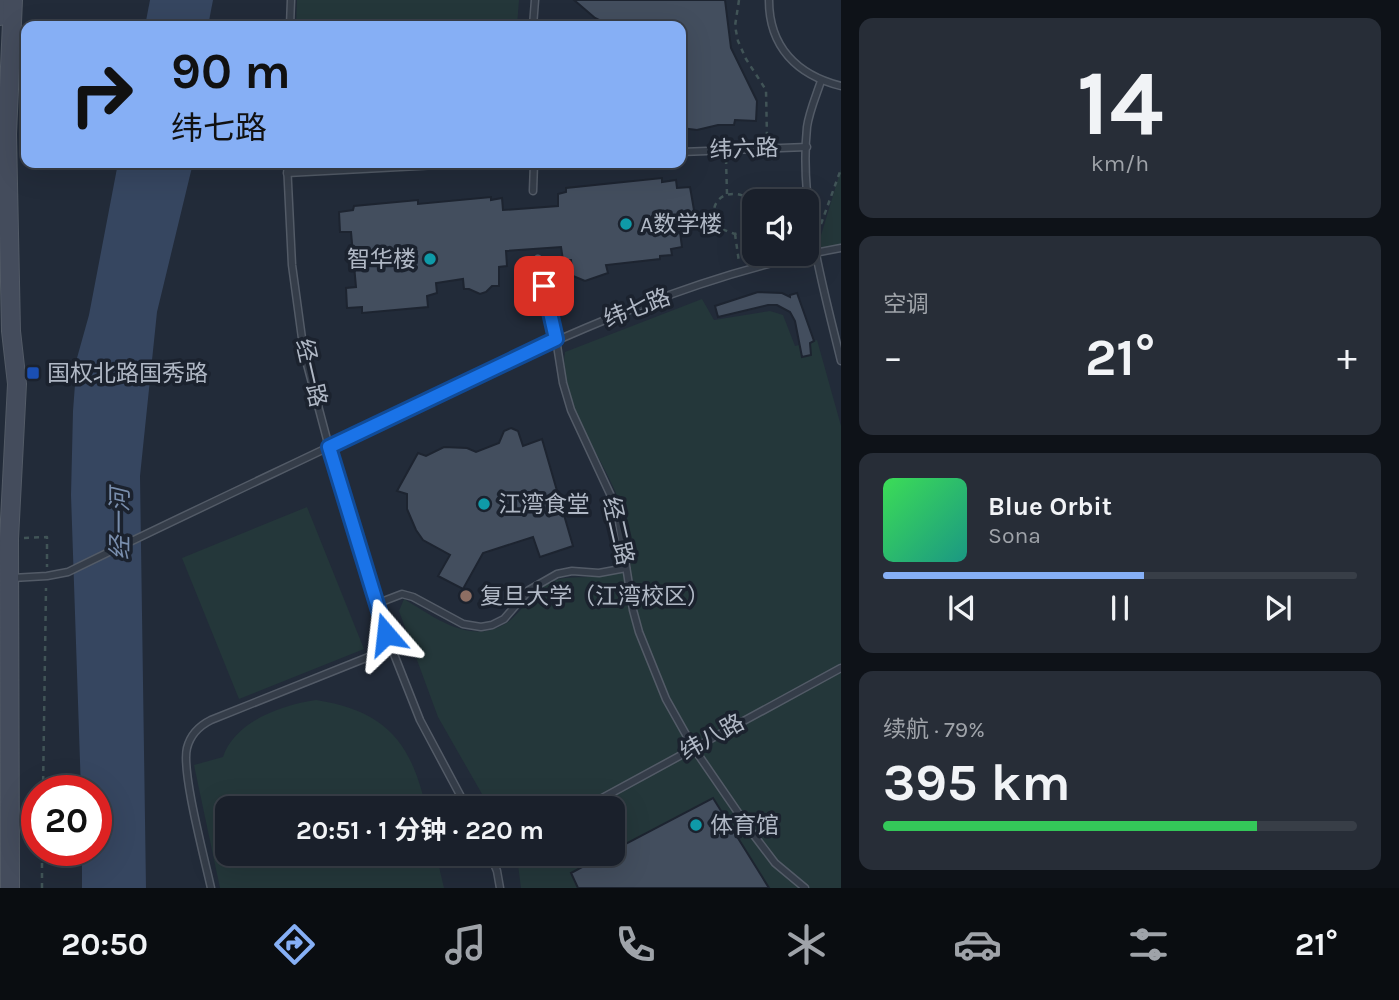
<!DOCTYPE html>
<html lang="zh">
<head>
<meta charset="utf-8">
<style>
	:root { --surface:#1a202b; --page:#272d37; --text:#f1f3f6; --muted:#9fa3a9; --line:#383e47; --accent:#86aff5 }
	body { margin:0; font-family:Karla,"Noto Sans SC",sans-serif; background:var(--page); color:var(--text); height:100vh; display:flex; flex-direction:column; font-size:26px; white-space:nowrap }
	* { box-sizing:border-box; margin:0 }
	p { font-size:23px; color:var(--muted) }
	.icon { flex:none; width:38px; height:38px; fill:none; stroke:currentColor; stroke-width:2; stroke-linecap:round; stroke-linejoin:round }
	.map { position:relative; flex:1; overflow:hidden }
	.panel { display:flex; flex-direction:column; gap:18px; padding:18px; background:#0e1218; width:558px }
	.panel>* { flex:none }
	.top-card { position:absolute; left:21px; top:21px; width:665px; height:147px; border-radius:14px; box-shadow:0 7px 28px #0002,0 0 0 2px var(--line); background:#86aff5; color:#111; overflow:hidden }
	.tools { position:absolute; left:742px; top:189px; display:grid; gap:14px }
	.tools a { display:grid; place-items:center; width:77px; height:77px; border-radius:14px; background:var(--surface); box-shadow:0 7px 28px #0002,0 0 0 2px var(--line); font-size:35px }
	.speed { position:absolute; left:21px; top:775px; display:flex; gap:14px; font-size:35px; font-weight:700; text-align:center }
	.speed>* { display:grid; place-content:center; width:91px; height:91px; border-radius:50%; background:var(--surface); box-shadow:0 7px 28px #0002,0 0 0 2px var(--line); line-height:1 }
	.speed .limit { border:10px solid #d22; background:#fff; color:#111 }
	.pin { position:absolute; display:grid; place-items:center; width:60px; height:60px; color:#fff; margin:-30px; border-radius:14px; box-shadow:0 4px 10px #0006 }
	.me { position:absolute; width:77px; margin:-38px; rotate:343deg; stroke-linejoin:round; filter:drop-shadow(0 0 5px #0008) }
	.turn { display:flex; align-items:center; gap:24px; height:147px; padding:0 35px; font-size:32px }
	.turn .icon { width:91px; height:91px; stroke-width:2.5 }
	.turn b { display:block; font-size:49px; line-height:60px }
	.big { font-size:52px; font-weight:700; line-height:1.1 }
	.panel .card { flex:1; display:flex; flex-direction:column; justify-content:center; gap:10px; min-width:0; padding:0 24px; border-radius:14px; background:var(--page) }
	.panel .dial { align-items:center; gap:0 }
	.dial b { font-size:91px; line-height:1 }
	.song { display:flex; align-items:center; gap:21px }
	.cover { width:84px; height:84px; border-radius:10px; background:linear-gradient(135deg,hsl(130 70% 55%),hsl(170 70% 35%)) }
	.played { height:7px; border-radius:4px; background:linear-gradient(90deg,var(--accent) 55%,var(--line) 55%) }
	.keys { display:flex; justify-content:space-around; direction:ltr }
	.heat { display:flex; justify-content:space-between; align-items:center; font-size:38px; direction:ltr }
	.charge { height:10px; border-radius:5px; background:linear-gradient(90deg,#34c759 79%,var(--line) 0) }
	.trip { position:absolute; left:215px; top:796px; width:410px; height:70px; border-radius:14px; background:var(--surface); box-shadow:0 7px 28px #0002,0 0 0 2px var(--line); font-weight:700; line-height:70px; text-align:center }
	.menu { display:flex; height:112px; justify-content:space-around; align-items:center; background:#0a0d11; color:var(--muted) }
	.menu .icon { width:49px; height:49px }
	.menu .active { color:var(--accent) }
	.menu b { font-size:32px; color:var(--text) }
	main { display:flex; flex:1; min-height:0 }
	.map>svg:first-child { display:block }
	.green { fill:#24373a }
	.water { fill:#364660 }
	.building { fill:#434e5e; stroke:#1d2430; stroke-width:2 }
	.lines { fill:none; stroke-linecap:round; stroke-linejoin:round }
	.service-casing { stroke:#535b67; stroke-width:9 }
	.secondary-casing { stroke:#535b67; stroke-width:20 }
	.path { stroke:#415457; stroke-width:2.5; stroke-dasharray:5 5; stroke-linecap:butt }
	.service { stroke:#353d49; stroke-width:6 }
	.secondary { stroke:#444c5c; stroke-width:18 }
	.route-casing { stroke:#114b97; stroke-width:18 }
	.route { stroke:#1a73e8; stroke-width:12 }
	.culture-dot { fill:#0f9aa8; stroke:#1b222e; stroke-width:2.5 }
	.transit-dot { fill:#1a4fb4; stroke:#1b222e; stroke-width:2.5 }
	.education-dot { fill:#8d6e63; stroke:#1b222e; stroke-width:2.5 }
	.labels { text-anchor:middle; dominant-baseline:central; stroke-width:7; stroke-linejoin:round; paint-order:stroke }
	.street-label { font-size:23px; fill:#b0b8c5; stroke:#1b222e }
	.poi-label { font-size:23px; fill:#b0b8c5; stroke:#1b222e; text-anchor:start }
	.water-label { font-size:24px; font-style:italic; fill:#798ead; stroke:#1b222e }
</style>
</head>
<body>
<main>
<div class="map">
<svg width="841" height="888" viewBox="0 0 841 888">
	<rect width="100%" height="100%" fill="#222b39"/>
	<g class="green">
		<polygon points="297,0 519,0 517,26 296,26"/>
		<polygon points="293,163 404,163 293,170"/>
		<polygon points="841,169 841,246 816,252"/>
		<path d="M 702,299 L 714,320 L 770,311 L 783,315 L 795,346 L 817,340 L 841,426 L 841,888 L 521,888 L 518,865 L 513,854 L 612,854 L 612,808 L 490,808 L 438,717 L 399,611 L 404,599 C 434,617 472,647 508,622 C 524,610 532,591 551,582 C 564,576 575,578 588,577 C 603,575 617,573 631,570 C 628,550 628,526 621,506 C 606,461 557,400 565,352 Z"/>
		<polygon points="307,507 364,649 239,699 182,558"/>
		<path d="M 316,700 C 385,711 411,741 426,808 L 228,808 L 228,854 L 436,854 L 444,888 L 220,888 L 194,765 L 223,757 C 235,721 282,705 316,700 Z"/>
	</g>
	<g class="water">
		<polygon points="150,0 213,0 208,26 145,26"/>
		<polygon points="118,163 193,163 157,312 140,476 146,888 82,888 82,851 96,850 96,791 81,791 71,495 73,411 77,358 89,315"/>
	</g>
	<g class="building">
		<polygon points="574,0 725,0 731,48 757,101 756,121 735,120 734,125 718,125 697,130 681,128 681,26 643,26 643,24 611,26 595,18"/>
		<polygon points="662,178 662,182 676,180 677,188 690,187 694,210 689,230 680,232 682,247 671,249 672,255 660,256 660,259 606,265 608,273 585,281 573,276 571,260 563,260 561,247 506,251 507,266 499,267 499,286 492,286 486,292 480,294 469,289 464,289 463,279 436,283 437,293 427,296 428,307 362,313 362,307 347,308 346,288 356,287 351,232 340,232 339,212 353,210 354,206 418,200 418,204 491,197 491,200 502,198 503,210 558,206 558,194 566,192 566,188"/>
		<polygon points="758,292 782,293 790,297 790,295 797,293 814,341 810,343 811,355 802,357 795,321 790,312 777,305 768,305 718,317 715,306"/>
		<polygon points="511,428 518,431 523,446 542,439 573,546 540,557 533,537 483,553 463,589 438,576 450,555 423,540 416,530 407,509 407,494 397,491 418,453 426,456 444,447 467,448 476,452 499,443 504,431"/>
		<polygon points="713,798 769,888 578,888 571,873 606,854 612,854 612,851"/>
	</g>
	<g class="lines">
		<defs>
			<g id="service">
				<path d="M 769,0 C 769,47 797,75 841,86"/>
				<polyline points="290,26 291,0"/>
				<polyline points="533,26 535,0"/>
				<path d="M 821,81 C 816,96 809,112 807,127 C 799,206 823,286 841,361"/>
				<polyline points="681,152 807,147"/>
				<polyline points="287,163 292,265 304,353 329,447 386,634 420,720 467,808"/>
				<polyline points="287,173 475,163"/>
				<polyline points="533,191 534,163"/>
				<polyline points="538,259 556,339 563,383 571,410 617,509 633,610 639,632 666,699 693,747 750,830 775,863 805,888"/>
				<path d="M 12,578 L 47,576 L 68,572 C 180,517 292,465 404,411 C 545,345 686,275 841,248"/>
				<polyline points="376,604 402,594 413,597 463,624 481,627 492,625 504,619 529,590 557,574 572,571 599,573 626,568"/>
				<polyline points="584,808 841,668"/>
				<polyline points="490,854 497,871 500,888"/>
				<polyline points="492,860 503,854"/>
				<path d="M 211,888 C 205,860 181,771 187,748 C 190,736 199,726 211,720 L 391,648"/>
			</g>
			<g id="secondary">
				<polyline points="0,16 1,0"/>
				<polyline points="10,888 9,539 17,384 11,331 7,134 13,0"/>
			</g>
		</defs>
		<use href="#service" class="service-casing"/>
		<use href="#secondary" class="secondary-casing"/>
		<g class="path">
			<polyline points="739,0 735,26 738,41 746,59 766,90 767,138"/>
			<polyline points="726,159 727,194"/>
			<path d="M 754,211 L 748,198 C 724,185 704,205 719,228 L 735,234 L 748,229 L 754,218"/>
			<polyline points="821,224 841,169"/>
			<polyline points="735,234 739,262"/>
			<polyline points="24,538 47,537 47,567"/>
			<polyline points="43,791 46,588"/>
			<polyline points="42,888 42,850"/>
		</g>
		<use href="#service" class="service"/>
		<use href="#secondary" class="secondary"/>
	</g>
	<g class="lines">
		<defs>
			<polyline id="route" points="386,634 329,447 556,339 544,286"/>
		</defs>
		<use href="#route" class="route-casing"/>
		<use href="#route" class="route"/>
	</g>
	<g class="culture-dot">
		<circle cx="626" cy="224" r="7"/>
		<circle cx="430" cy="259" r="7"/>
		<circle cx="484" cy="504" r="7"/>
		<circle cx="696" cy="825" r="7"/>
	</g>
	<rect class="transit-dot" x="26" y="366" width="14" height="14" rx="3.5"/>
	<circle class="education-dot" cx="466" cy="596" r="7"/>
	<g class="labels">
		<g class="street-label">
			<text transform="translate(744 149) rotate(-2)">纬六路</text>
			<text transform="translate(637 308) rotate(-21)">纬七路</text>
			<text transform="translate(311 373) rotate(77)">经一路</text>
			<text transform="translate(618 531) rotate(77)">经二路</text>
			<text transform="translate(712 737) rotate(-29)">纬八路</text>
		</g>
		<g class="poi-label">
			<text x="640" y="224">A数学楼</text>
			<text x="416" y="259" text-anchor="end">智华楼</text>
			<text x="47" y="373">国权北路国秀路</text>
			<text x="498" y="504">江湾食堂</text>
			<text x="480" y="596">复旦大学（江湾校区）</text>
			<text x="710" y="825">体育馆</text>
		</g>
		<g class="water-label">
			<text transform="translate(120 524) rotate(-90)">经一河</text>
		</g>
	</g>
</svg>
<div class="tools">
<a><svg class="icon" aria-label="sound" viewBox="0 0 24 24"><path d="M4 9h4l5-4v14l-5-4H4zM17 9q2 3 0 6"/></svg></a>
</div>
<div class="speed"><div class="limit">20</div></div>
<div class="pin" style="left:544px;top:286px;background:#d93025"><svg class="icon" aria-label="arrive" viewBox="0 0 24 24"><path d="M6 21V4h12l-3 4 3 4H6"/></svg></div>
<svg class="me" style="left:386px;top:634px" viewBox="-20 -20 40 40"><path d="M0-17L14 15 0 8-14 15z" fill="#1a73e8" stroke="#fff" stroke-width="4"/></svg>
<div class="trip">20:51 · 1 分钟 · 220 m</div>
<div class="top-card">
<div class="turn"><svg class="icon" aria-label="right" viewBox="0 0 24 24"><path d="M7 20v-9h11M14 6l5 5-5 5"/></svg><div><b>90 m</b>纬七路</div></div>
</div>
</div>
<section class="panel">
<div class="card dial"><b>14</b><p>km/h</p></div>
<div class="card"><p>空调</p>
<div class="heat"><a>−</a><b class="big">21°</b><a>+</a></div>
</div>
<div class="card">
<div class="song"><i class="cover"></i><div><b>Blue Orbit</b><p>Sona</p></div></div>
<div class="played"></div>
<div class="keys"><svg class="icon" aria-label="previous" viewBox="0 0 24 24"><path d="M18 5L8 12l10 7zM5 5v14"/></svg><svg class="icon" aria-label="pause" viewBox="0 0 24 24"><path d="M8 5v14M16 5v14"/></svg><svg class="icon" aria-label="next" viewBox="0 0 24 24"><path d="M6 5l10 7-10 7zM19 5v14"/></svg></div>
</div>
<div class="card"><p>续航 · 79%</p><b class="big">395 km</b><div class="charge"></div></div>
</section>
</main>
<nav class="menu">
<b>20:50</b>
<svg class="icon active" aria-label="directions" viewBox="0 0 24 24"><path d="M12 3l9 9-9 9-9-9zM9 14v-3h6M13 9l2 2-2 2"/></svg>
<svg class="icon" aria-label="music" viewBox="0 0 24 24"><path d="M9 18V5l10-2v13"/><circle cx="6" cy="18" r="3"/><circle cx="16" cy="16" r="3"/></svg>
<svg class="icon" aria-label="phone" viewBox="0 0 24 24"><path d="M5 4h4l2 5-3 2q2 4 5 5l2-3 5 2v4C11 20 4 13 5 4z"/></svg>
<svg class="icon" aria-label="climate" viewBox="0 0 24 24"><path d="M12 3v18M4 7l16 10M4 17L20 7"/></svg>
<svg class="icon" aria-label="car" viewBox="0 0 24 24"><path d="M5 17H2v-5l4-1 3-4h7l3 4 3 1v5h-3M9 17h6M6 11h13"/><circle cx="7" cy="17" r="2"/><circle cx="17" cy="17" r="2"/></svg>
<svg class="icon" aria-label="filters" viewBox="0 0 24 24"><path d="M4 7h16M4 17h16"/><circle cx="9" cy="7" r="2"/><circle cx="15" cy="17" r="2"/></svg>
<b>21°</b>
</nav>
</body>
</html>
